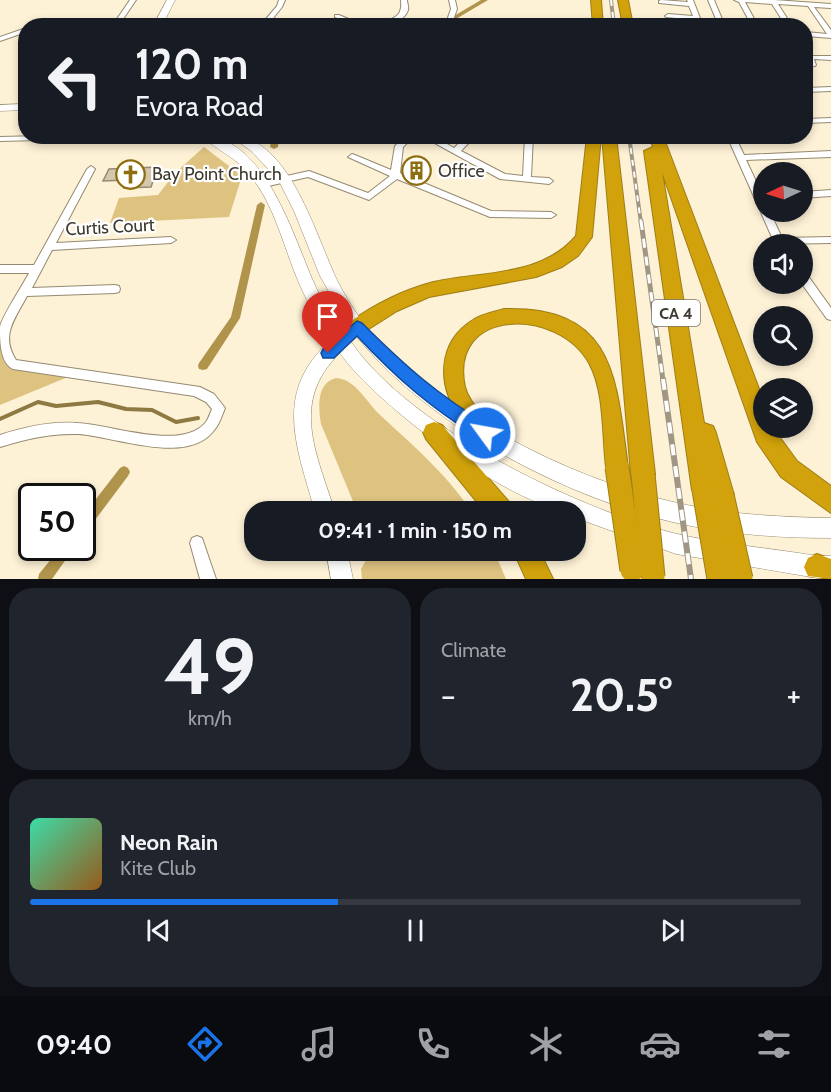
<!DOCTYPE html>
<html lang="en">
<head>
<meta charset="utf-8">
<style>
	:root { --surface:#171b24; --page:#20242c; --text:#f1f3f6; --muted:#9ea1a6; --line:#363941; --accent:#1a73e8 }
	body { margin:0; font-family:Cabin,sans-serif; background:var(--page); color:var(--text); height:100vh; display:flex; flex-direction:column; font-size:22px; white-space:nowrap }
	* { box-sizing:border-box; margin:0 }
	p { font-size:20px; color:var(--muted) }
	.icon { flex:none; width:33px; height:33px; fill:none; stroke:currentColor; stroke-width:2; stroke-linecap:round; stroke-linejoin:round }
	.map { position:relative; height:579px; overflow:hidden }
	.panel { display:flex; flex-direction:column; gap:9px; padding:9px; background:#0d0f14; flex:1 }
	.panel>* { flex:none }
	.top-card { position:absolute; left:18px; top:18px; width:795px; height:126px; border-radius:24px; box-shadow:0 3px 9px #0003; background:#171b24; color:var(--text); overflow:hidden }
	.needle { width:39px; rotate:266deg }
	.tools { position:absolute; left:753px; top:162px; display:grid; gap:12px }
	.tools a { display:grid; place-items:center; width:60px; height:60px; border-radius:50%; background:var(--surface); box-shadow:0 3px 9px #0003; font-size:30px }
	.speed { position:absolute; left:18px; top:483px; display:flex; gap:12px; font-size:30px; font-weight:700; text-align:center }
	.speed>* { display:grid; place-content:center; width:78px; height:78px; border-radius:50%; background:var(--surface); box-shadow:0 3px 9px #0003; line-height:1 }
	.speed .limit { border:3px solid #111; border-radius:9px; background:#fff; color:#111 }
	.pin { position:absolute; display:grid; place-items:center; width:51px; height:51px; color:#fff; margin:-62px -26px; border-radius:50% 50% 50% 0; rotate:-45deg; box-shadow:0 0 6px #0007 }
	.pin .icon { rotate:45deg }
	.me { position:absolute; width:66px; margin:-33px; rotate:302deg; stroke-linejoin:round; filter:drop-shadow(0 0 4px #0008) }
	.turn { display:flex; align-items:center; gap:21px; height:126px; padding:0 18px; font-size:27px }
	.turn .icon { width:78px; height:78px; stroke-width:2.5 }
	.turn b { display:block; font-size:42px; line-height:51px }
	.big { font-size:45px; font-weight:800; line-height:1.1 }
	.panel .tile { flex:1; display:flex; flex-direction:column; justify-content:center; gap:9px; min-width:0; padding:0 21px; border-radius:24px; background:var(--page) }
	.panel .dial { align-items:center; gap:0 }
	.dial b { font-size:78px; line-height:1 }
	.song { display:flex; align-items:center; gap:18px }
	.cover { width:72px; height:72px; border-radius:9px; background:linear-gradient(135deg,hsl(160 70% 55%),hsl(30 70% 35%)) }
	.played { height:6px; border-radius:3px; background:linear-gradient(90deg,var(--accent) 40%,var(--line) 40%) }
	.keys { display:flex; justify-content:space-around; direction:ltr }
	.heat { display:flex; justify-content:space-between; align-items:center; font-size:33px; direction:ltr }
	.panel .tiles { flex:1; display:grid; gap:9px; grid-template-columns:1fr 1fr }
	.tile:last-child { grid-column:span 2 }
	.trip { position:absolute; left:244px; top:501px; width:342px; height:60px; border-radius:24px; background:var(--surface); box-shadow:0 3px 9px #0003; font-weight:800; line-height:60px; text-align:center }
	.dock { display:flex; height:96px; justify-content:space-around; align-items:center; background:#090b0e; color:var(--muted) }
	.dock .icon { width:42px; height:42px }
	.dock .on { color:var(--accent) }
	.dock b { font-size:27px; color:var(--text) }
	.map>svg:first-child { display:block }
	.green { fill:#ddc280 }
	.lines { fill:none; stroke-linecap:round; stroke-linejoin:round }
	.stream { stroke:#8f7943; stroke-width:4 }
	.canal { fill:#b1944b; fill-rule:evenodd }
	.building { fill:#d3c8ae; stroke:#958a72; stroke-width:1.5 }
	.street-casing { stroke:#958a71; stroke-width:2 }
	.secondary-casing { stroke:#958a71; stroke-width:1 }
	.highway-casing { stroke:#9e7e18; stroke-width:2 }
	.street { fill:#fff; fill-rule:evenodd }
	.secondary { fill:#fff; fill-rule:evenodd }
	.highway { fill:#d1a20b; fill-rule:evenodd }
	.rail-far2-casing { stroke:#9f9784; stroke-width:4 }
	.rail-far1-casing { stroke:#9f9784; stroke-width:5 }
	.rail-casing { stroke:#9f9784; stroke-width:6 }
	.rail-far2 { stroke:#fff; stroke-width:2; stroke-dasharray:6; stroke-linecap:butt }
	.rail-far1 { stroke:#fff; stroke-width:3; stroke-dasharray:9; stroke-linecap:butt }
	.rail { stroke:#fff; stroke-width:4; stroke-dasharray:11; stroke-linecap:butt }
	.highway-bridge-casing { stroke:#9e7e18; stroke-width:25; stroke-linecap:butt }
	.highway-bridge { stroke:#d1a20b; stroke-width:23 }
	.route { fill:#1a73e8; stroke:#114b97; stroke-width:1.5 }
	.labels { text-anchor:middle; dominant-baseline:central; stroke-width:4.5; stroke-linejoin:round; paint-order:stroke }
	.shield { fill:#fff; stroke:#79756d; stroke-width:1.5 }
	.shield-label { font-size:16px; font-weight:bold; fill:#3f3a2f }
	.poi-label { font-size:18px; fill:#3f3a2f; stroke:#fff; text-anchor:start }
	.street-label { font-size:18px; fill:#3f3a2f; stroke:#fff }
</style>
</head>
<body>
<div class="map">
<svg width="831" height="579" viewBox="0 0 831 579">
	<rect width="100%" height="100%" fill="#fdf1d6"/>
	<g class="green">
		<polygon points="204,147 242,176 229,217 110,223 119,198 158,195 175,173"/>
		<polygon points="3,344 13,364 80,372 0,405 0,345"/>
		<path d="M 336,378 C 355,379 366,401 378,413 C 411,444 446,473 471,511 L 357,511 L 321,424 C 318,406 317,383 336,378 Z"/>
		<polygon points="371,551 494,551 506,579 362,579 361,569"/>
	</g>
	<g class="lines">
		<polyline class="stream" points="0,419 38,402 56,406 98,402 126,409 152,410 176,422 198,418"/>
		<g class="canal">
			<polygon points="481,0 488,0 444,26 437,26"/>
			<polygon points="272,136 279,136 278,147 274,149 270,147"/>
			<polygon points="261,202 265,205 240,318 207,369 203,370 199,369 198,366 199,363 231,317 257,205"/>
			<polygon points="124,466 128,468 130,472 128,476 86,532 82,534 82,517 120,468"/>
			<polygon points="60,548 74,548 52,579 38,579 39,574"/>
		</g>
	</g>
	<g class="building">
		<polygon points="422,159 424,178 411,175 410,160"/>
		<polygon points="158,167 151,187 124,188 127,180 103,181 109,169"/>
	</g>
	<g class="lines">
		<defs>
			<g id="street">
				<polygon points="130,0 136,0 121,22 34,26 47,20 117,19"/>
				<polygon points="279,0 285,0 282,7 267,26 260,26 277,6"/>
				<path d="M 401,0 L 407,0 C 407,3 409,7 408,10 C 405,21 387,26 378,26 C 392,17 403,19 401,0 Z"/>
				<polygon points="449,0 455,0 457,9 451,26 445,26 451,9"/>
				<polygon points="661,0 688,2 687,0 693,0 703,26 697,26 695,20 666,17 665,16 668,14 693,16 689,6 659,3 659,1"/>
				<polygon points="708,0 714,0 725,26 719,26"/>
				<polygon points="734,0 774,0 831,4 831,8 814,7 831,30 831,38 806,36 806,32 827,34 808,6 778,4 792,26 786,26 772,4 745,2 758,26 752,26 739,2"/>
				<polygon points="335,15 339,15 365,26 355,26 335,17"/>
				<polygon points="26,28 26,32 0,41 0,37"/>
				<polygon points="807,56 831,56 831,60 814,59 816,65 815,66 806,68 806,64 809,64 806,57"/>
				<polygon points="831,87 831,91 806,92 806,88"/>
				<polygon points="831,118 831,122 806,123 806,119"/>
				<polygon points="42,136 42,140 39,140 0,141 0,137"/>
				<polygon points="405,136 414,136 403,147 400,173 491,211 551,212 556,215 551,218 490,217 397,179 369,200 308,177 264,187 260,184 264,181 309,171 368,193 390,176 348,157 352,154 355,155 391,170 395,146"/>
				<polygon points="422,136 433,136 454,148 466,136 475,136 461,151 505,174 523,176 525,136 533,136 531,177 549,178 553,181 549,184 500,179"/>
				<polygon points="727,136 735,136 744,155 831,151 831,157 746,160 764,198 764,212 770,212 782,238 831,237 831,243 775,244"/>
				<path d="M 91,166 L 95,169 L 56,243 L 171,237 L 176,240 L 171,243 L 52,250 L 32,288 L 115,285 L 119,286 L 120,289 L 119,292 L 115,293 L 27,296 C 15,319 0,335 16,360 L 200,387 L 214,394 L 225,408 C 222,415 220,423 215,429 C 189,467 114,436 78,434 C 51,433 25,439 0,447 L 0,435 C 25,427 51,421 77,423 C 110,424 182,452 206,422 C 209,418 210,413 212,409 L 206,402 L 194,396 L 13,369 C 0,363 0,341 0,327 C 2,316 23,285 29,273 L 0,273 L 0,265 L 34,265 L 87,169 Z"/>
				<polygon points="831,190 831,196 802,198 802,192"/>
				<polygon points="802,272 806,273 831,308 831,320 827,319 802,284"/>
				<polygon points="197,536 202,538 216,579 200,579 190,543 192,538"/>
			</g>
			<g id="secondary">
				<polygon points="167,0 175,0 162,26 153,26"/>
				<polygon points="26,104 26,110 0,111 0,105"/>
				<path d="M 202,136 C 265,136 293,236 314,283 C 321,300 332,315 342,330 L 348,325 L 320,276 L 294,211 L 278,179 L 251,151 L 231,136 C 290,136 316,238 338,282 C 351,308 370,334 391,354 C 468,427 584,484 687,505 C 734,515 783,517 831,518 L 831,538 C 783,538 734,535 686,525 C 571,501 432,429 357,337 L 351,342 C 411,428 573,507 673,533 C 718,544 771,548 817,556 L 831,556 L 831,578 L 817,578 L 676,554 L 576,518 L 576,512 C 517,512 373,402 340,353 C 289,402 317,454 335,512 L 315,512 C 297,447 272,392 331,340 C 319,322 308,304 299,283 C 283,246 275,205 249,174 C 236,157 216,150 202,136 Z"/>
				<polygon points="326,550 347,550 353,579 331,579"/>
			</g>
			<g id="highway">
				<polygon points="591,0 601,0 603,26 593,26"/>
				<polygon points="618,0 628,0 633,26 623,26"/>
				<path d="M 587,136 L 601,136 L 592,237 L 578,256 L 562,267 L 536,277 L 429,297 L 397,311 L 364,332 L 357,335 L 350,332 L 347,327 L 350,322 C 374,305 401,291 430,283 C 478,271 541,278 576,236 Z"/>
				<polygon points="602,136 616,136 655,474 651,482 643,485 635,482 631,474"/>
				<polygon points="649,136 663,136 764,402 764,428 773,428 797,461 831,486 831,513 781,477 757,442 662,172 704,423 713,426 716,433 734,495 730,503 722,507 714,503 712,499 704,502 696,498 692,490 644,151 653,147"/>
				<path d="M 504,309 C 616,306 616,379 628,467 L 625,475 L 617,478 L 609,475 L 606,467 C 602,435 605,392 589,363 C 558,307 448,307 465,387 C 469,405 489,417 496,433 L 493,440 L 485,443 C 474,439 467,427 460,417 C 437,386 437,342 473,320 C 481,314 494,312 504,309 Z"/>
				<polygon points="434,422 442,425 510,503 513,512 485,512 426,439 423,432 426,425"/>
				<polygon points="513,550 539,550 553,579 526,579"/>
				<polygon points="817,554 831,559 831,579 808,576 804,567 808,558"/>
			</g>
		</defs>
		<use href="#street" class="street-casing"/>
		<use href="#secondary" class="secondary-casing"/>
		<use href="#highway" class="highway-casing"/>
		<use href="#street" class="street"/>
		<use href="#secondary" class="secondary"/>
		<use href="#highway" class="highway"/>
		<defs>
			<g id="rail-far2">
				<polyline points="611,0 614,26"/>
				<polyline points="629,136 641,223"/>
			</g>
			<polyline id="rail-far1" points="641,221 663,380"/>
			<polyline id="rail" points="663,379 691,579"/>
		</defs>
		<use href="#rail-far2" class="rail-far2-casing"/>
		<use href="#rail-far1" class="rail-far1-casing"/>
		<use href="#rail" class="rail-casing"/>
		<use href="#rail-far2" class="rail-far2"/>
		<use href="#rail-far1" class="rail-far1"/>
		<use href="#rail" class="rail"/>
		<defs>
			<g id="highway-bridge">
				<polyline points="617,467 632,570"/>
				<polyline points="643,474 653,577"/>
				<polyline points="704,490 719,579"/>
				<polyline points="722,495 741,579"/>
			</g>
		</defs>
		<use href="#highway-bridge" class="highway-bridge-casing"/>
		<use href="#highway-bridge" class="highway-bridge"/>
	</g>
	<path class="route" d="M 357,321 L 362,323 C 406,367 438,395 491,427 L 493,433 L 491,438 L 485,441 L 479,438 C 430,407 397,379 357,336 L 334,358 L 323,358 L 321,353 L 323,349 Z"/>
	<defs>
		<symbol id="building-ring" viewBox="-11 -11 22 22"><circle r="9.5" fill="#fff" stroke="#8e6e11" stroke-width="1.5"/><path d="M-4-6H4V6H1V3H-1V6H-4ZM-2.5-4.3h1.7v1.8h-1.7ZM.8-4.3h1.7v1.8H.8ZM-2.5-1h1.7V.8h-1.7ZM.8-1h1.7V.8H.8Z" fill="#8e6e11"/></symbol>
		<symbol id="church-ring" viewBox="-11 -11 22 22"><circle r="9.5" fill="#fff" stroke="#8e6e11" stroke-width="1.5"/><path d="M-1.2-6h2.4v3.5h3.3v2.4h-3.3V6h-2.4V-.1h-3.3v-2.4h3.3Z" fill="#8e6e11"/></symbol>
	</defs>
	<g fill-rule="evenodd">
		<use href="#building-ring" x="400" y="154" width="33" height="33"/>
		<use href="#church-ring" x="114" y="158" width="33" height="33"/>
	</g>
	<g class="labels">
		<rect class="shield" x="652" y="300" width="48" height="26" rx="4.5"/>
		<g class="shield-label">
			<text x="676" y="313">CA 4</text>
		</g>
		<g class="poi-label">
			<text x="438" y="171">Office</text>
			<text x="152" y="174">Bay Point Church</text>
		</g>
		<g class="street-label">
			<text transform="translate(110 227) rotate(-3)">Curtis Court</text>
		</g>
	</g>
</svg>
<div class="tools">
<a><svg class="needle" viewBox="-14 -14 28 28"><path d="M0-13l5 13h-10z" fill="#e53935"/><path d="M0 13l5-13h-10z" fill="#9ea1a6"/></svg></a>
<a><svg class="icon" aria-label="sound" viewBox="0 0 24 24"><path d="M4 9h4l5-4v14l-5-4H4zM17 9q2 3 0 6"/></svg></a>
<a><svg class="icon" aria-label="search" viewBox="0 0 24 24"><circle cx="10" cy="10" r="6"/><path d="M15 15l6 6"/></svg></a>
<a><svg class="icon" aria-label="layers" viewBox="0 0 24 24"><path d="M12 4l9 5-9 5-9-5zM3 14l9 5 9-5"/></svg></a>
</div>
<div class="speed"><div class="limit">50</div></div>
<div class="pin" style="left:328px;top:353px;background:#d93025"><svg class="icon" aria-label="arrive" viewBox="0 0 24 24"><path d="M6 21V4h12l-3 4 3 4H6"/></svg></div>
<svg class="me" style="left:485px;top:433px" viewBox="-20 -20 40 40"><circle r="17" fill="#1a73e8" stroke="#fff" stroke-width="3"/><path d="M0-11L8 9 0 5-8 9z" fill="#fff"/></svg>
<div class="trip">09:41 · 1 min · 150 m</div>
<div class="top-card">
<div class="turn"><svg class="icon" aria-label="left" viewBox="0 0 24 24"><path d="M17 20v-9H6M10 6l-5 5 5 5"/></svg><div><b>120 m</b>Evora Road</div></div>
</div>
</div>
<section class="panel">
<div class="tiles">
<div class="tile dial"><b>49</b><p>km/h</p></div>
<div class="tile"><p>Climate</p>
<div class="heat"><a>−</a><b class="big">20.5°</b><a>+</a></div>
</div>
<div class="tile">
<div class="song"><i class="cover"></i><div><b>Neon Rain</b><p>Kite Club</p></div></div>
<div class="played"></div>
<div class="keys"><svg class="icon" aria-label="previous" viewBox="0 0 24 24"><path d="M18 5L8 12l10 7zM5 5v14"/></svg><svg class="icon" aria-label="pause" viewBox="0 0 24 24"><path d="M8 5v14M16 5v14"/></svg><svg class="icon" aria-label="next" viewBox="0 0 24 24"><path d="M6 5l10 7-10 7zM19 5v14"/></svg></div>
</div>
</div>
</section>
<nav class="dock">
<b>09:40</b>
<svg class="icon on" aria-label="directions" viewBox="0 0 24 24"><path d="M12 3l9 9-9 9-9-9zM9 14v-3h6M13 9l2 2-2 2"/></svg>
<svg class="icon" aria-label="music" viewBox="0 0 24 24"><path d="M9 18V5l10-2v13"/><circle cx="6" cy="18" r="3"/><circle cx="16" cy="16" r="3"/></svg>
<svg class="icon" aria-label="phone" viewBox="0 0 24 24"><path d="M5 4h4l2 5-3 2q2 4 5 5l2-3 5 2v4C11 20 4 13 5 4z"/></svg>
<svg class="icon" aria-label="climate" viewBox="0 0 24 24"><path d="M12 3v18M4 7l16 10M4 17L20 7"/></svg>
<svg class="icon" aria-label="car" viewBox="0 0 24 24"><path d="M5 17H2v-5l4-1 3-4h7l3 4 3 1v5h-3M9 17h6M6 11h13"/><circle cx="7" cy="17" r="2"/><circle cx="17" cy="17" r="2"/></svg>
<svg class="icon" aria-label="filters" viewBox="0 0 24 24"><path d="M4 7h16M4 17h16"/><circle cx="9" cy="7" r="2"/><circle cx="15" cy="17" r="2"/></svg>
</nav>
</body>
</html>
